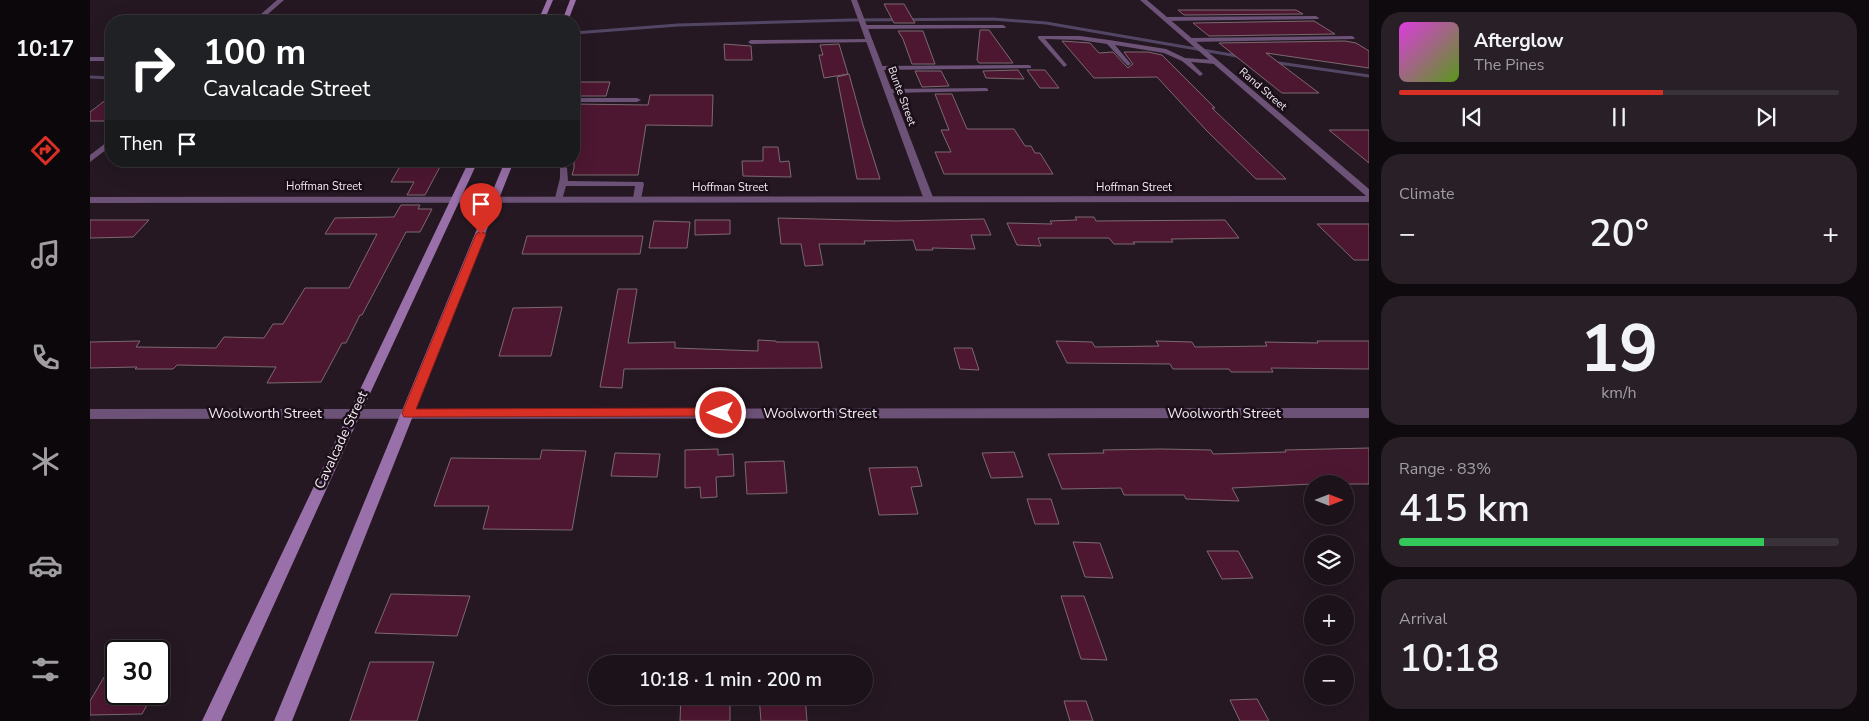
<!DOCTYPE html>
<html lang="en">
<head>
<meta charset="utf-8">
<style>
	:root { --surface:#1c121a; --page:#292027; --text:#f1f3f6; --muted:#a09ea2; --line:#3a3239; --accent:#d93025 }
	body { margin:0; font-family:"Nunito Sans",sans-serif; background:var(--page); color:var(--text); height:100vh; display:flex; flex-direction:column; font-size:19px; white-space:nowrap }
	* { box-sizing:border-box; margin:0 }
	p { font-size:16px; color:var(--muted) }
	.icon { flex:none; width:28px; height:28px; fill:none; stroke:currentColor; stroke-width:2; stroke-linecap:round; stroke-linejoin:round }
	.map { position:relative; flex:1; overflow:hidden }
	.details { display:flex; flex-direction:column; gap:12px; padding:12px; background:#0f0a0e; width:500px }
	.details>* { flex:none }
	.top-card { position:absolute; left:15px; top:15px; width:475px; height:152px; border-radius:20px; box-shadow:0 5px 20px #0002,0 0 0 1px var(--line); background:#202124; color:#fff; overflow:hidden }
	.needle { width:32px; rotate:90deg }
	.controls { position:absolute; left:1214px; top:475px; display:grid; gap:10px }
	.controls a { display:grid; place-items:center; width:50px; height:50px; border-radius:50%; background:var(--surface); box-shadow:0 5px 20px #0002,0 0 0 1px var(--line); font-size:25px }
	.speed { position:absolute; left:15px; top:640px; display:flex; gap:10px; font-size:25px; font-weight:700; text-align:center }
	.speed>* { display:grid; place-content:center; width:65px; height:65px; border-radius:50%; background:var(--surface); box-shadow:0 5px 20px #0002,0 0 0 1px var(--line); line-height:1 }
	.speed .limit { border:2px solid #111; border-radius:8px; background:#fff; color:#111 }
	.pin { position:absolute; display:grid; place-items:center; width:42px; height:42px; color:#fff; margin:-51px -21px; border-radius:50% 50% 50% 0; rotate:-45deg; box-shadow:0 0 5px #0007 }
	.pin .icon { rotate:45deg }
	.me { position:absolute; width:55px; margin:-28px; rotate:270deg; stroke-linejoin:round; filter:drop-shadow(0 0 4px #0008) }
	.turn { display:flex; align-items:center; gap:18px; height:105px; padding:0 15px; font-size:22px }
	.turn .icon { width:65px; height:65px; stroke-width:2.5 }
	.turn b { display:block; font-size:35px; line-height:42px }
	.then { display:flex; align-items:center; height:48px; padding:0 15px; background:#0003; gap:10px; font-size:19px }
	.big { font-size:38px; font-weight:600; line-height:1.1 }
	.details .card { flex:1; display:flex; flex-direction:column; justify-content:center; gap:8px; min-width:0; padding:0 18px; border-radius:20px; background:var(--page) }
	.details .dial { align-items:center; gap:0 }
	.dial b { font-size:65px; line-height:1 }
	.song { display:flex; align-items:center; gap:15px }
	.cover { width:60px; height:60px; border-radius:8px; background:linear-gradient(135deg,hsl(300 70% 55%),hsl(90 70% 35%)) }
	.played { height:5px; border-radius:2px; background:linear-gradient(90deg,var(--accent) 60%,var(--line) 60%) }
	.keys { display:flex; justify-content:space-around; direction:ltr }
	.heat { display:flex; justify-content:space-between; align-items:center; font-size:28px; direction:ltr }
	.charge { height:8px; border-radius:4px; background:linear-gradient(90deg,#34c759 83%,var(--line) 0) }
	.trip { position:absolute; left:498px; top:655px; width:285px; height:50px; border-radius:25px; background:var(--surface); box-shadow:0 5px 20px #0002,0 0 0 1px var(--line); font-weight:600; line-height:50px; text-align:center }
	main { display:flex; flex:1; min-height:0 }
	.tab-bar { display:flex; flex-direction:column; width:90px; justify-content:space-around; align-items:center; background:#0b070a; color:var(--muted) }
	.tab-bar .icon { width:35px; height:35px }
	.tab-bar .on { color:var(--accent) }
	.tab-bar b { font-size:22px; color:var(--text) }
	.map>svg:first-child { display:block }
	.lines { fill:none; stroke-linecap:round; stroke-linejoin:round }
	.stream { stroke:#534664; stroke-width:3 }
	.building { fill:#4d1731; stroke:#7c6970 }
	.service { fill:#6c5277; fill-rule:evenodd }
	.minor { fill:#6c5277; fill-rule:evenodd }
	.tertiary { fill:#6c5277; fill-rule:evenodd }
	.secondary { fill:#9a70ab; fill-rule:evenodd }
	.route { fill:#d93025; stroke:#8d1f18 }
	.labels { text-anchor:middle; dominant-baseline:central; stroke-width:5; stroke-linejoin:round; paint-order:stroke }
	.far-street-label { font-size:11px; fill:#f4ebf2; stroke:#1b0f19 }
	.street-label { font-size:14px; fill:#f4ebf2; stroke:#1b0f19 }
</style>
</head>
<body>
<main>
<nav class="tab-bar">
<b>10:17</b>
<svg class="icon on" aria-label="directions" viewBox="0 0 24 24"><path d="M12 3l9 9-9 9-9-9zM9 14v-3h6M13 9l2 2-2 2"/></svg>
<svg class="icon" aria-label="music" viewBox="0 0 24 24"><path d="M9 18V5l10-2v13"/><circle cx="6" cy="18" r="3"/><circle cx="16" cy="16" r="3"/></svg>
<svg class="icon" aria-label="phone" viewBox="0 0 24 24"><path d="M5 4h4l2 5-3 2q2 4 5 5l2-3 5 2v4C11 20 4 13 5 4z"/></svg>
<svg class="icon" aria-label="climate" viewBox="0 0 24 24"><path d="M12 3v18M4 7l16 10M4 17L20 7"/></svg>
<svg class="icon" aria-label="car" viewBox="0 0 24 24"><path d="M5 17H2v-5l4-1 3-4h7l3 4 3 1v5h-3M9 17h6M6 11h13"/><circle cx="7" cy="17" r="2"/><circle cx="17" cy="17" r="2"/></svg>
<svg class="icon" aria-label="filters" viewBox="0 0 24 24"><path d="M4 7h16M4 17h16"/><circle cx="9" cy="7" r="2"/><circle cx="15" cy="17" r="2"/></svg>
</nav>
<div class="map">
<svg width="1279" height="721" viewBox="0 0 1279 721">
	<rect width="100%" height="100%" fill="#251822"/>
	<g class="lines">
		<g class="stream">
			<polyline points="484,33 588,25 761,20 903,19 956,23 1153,57"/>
			<polyline points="1182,62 1279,76"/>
			<polyline points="0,77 21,78"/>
		</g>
	</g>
	<g class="building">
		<polygon points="794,4 814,4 825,23 804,23"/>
		<polygon points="1088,10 1206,10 1213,14 1094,15"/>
		<polygon points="1224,21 1245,34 1119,36 1103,23"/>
		<polygon points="890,30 899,30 923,63 889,63 887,60"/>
		<polygon points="808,31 833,31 845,64 822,64 813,39"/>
		<polygon points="972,41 1000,43 1009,53 1023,52 1038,68 1043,64 1034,52 1058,52 1072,55 1125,108 1122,108 1196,179 1166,179 1117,131 1067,77 1004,78"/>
		<polygon points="1255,41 1266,43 1279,51 1279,68 1176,53 1229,93 1192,93 1129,43"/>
		<polygon points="634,44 661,46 662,60 635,60"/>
		<polygon points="749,44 758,74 734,78 729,55 733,55 730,45"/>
		<polygon points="928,70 934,79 896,78 893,71"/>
		<polygon points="937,70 955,70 969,88 950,88"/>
		<polygon points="825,71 851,71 859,86 832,87"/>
		<polygon points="759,74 773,125 790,179 767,179 747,77"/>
		<polygon points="484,82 520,82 516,96 484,96"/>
		<polygon points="845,94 862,94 877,129 924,129 935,146 941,146 945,153 950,153 963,174 854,174 845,152 861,152 851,130 859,130"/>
		<polygon points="560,95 623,95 622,126 556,125 548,175 482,175 484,168 484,104 558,105"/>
		<polygon points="21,96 21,117 16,121 0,121 0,112"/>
		<polygon points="1239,130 1279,130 1279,163"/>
		<polygon points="673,147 688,147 690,162 699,161 701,177 653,176 652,161 673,161"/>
		<polygon points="313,161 353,161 335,195 317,195 324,182 301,182"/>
		<polygon points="311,205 330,205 328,209 342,209 330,232 316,232 272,315 270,315 256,343 252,343 231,382 177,383 186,367 87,365 83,369 45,369 47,367 0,368 0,342 50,341 46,347 126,348 134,337 174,338 183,324 193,324 215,288 259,288 287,234 235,234 245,218 304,217"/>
		<polygon points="985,217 1004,217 1006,221 1135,220 1149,238 1081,239 1083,242 1043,242 1045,244 1024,244 1019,238 948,238 951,246 927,245 917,223 962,224 960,221 987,220"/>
		<polygon points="688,218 805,221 894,219 901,235 881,235 885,249 842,248 843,250 826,250 823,240 774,241 775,244 729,244 733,265 715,266 711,244 691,244"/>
		<polygon points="0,220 59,220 43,237 0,238"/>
		<polygon points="605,220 640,220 640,234 605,235"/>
		<polygon points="564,221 600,222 597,248 559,248"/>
		<polygon points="1227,224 1279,224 1279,260 1264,260"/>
		<polygon points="437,236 553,236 550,254 432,254"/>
		<polygon points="528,289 547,289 538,343 585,342 585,348 668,351 668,340 686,341 686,342 728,342 732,368 534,369 532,388 510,387"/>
		<polygon points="472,307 461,356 409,356 423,308"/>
		<polygon points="966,341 1002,342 1005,347 1069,346 1066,341 1102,342 1105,347 1177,346 1175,342 1228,343 1227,341 1279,341 1279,369 1181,368 1183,372 1141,372 1139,369 1083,369 1080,364 977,363"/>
		<polygon points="864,348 882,348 889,370 870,369"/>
		<polygon points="1279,448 1279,484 1222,484 1142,488 1149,501 1096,499 1094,495 1034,495 1031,488 972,489 958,454 1014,453 1013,450 1071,449 1121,450 1123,454 1196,452 1195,450"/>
		<polygon points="628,449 628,455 643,454 644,476 626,477 627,497 611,498 610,487 595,488 595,450"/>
		<polygon points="452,450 496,451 482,530 393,529 399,506 344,506 361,458 450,459"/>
		<polygon points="924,452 933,477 901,478 892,453"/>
		<polygon points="525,453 570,454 567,477 521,476"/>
		<polygon points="694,461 697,493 657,494 655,462"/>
		<polygon points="827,467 832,486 821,487 828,514 789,515 779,468"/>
		<polygon points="937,499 961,499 969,524 945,524"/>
		<polygon points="983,542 1010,543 1023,578 995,577"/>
		<polygon points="1117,551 1148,551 1163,578 1132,579"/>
		<polygon points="301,594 380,596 367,636 285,633"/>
		<polygon points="971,596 994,596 1017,660 991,659"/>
		<polygon points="26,657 26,694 63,694 52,714 0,715 0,701"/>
		<polygon points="280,662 344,662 327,721 260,721"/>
		<polygon points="591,696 640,696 640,721 590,721"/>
		<polygon points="669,696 715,696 717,721 671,721"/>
		<polygon points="1167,699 1179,721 1150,721 1140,700"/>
		<polygon points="974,701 996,701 1003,721 980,721"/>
	</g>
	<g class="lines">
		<g class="service">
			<polygon points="1226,16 1229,18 1228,19 1075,21 1072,19 1075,17"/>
			<polygon points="913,25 916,27 915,28 775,29 772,27 775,25"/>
			<polygon points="948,36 990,36 1019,40 1076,49 1095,58 1125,60 1128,62 1125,64 1101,62 1113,74 1110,76 1092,61 1074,53 1025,45 1041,64 1038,66 1017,44 990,40 955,39 977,65 974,67 948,38"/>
			<polygon points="1262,36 1265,38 1264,39 1100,42 1097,40 1100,38"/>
			<polygon points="780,39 783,41 782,42 661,44 658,42 661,40"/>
			<rect x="0" y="57" width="21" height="4"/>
			<polygon points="939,65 941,66 941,68 790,70 787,68 790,66"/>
			<polygon points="896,88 898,89 898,91 798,93 794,91 798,89"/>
			<polygon points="484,98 547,98 551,100 547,102 484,102"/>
			<polygon points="416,161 448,161 444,163 420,164"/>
			<polygon points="470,166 473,166 477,168 478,181 553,182 554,184 551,199 547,202 543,199 545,186 476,186 472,200 466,200 465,198 470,178"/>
		</g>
		<g class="minor">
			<polygon points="187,0 194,0 170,21 163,21"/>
			<polygon points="761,0 767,0 844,200 842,202 836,202 834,200"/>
			<polygon points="21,139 21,146 0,162 0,155"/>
			<polygon points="1279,408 1279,418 0,419 0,409"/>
		</g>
		<polygon class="tertiary" points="1050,0 1057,0 1279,189 1279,202 0,203 0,197 1276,196"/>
		<g class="secondary">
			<polygon points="457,0 463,0 454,21 448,21"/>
			<polygon points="480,0 486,0 478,21 472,21"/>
			<polygon points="379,161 388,161 271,413 131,721 112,721"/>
			<polygon points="415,161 424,161 202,721 184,721"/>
		</g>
	</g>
	<polygon class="route" points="391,231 396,234 326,409 631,408 636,410 637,413 636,416 314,417 312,413 386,234"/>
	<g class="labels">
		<g class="far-street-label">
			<text transform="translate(1173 89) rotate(41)">Rand Street</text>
			<text transform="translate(812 96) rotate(70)">Bunte Street</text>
			<text x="234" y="186">Hoffman Street</text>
			<text x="640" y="187">Hoffman Street</text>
			<text x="1044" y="187">Hoffman Street</text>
		</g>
		<g class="street-label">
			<text x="175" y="413">Woolworth Street</text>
			<text x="730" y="413">Woolworth Street</text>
			<text x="1134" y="413">Woolworth Street</text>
			<text transform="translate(251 440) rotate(-65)">Cavalcade Street</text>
		</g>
	</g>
</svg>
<div class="controls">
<a><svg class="needle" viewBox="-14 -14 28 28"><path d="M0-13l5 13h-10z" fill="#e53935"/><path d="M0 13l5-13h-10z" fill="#a09ea2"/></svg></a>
<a><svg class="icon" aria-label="layers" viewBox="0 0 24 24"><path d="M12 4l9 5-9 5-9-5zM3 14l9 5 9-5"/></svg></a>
<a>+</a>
<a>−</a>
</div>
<div class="speed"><div class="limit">30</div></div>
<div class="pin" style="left:391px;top:234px;background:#d93025"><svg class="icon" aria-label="arrive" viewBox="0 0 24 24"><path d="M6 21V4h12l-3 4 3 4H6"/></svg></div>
<svg class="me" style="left:631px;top:413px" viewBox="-20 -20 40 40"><circle r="17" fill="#d93025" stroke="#fff" stroke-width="3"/><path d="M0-11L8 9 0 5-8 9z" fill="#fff"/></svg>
<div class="trip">10:18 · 1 min · 200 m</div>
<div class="top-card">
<div class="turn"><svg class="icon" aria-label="right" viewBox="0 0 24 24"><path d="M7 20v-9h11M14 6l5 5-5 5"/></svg><div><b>100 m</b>Cavalcade Street</div></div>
<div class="then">Then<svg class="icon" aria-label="arrive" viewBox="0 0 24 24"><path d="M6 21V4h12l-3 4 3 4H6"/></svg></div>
</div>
</div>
<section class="details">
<div class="card">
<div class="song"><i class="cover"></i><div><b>Afterglow</b><p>The Pines</p></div></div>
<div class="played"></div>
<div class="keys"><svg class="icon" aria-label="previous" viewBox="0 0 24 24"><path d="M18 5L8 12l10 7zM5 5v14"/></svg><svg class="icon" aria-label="pause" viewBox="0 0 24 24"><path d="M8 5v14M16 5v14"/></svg><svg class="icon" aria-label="next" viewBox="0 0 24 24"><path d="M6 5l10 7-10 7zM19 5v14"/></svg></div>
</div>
<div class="card"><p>Climate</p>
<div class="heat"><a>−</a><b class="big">20°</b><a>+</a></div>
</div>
<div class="card dial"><b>19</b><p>km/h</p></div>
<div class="card"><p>Range · 83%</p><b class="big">415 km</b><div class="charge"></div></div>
<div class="card"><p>Arrival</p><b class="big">10:18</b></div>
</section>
</main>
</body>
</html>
